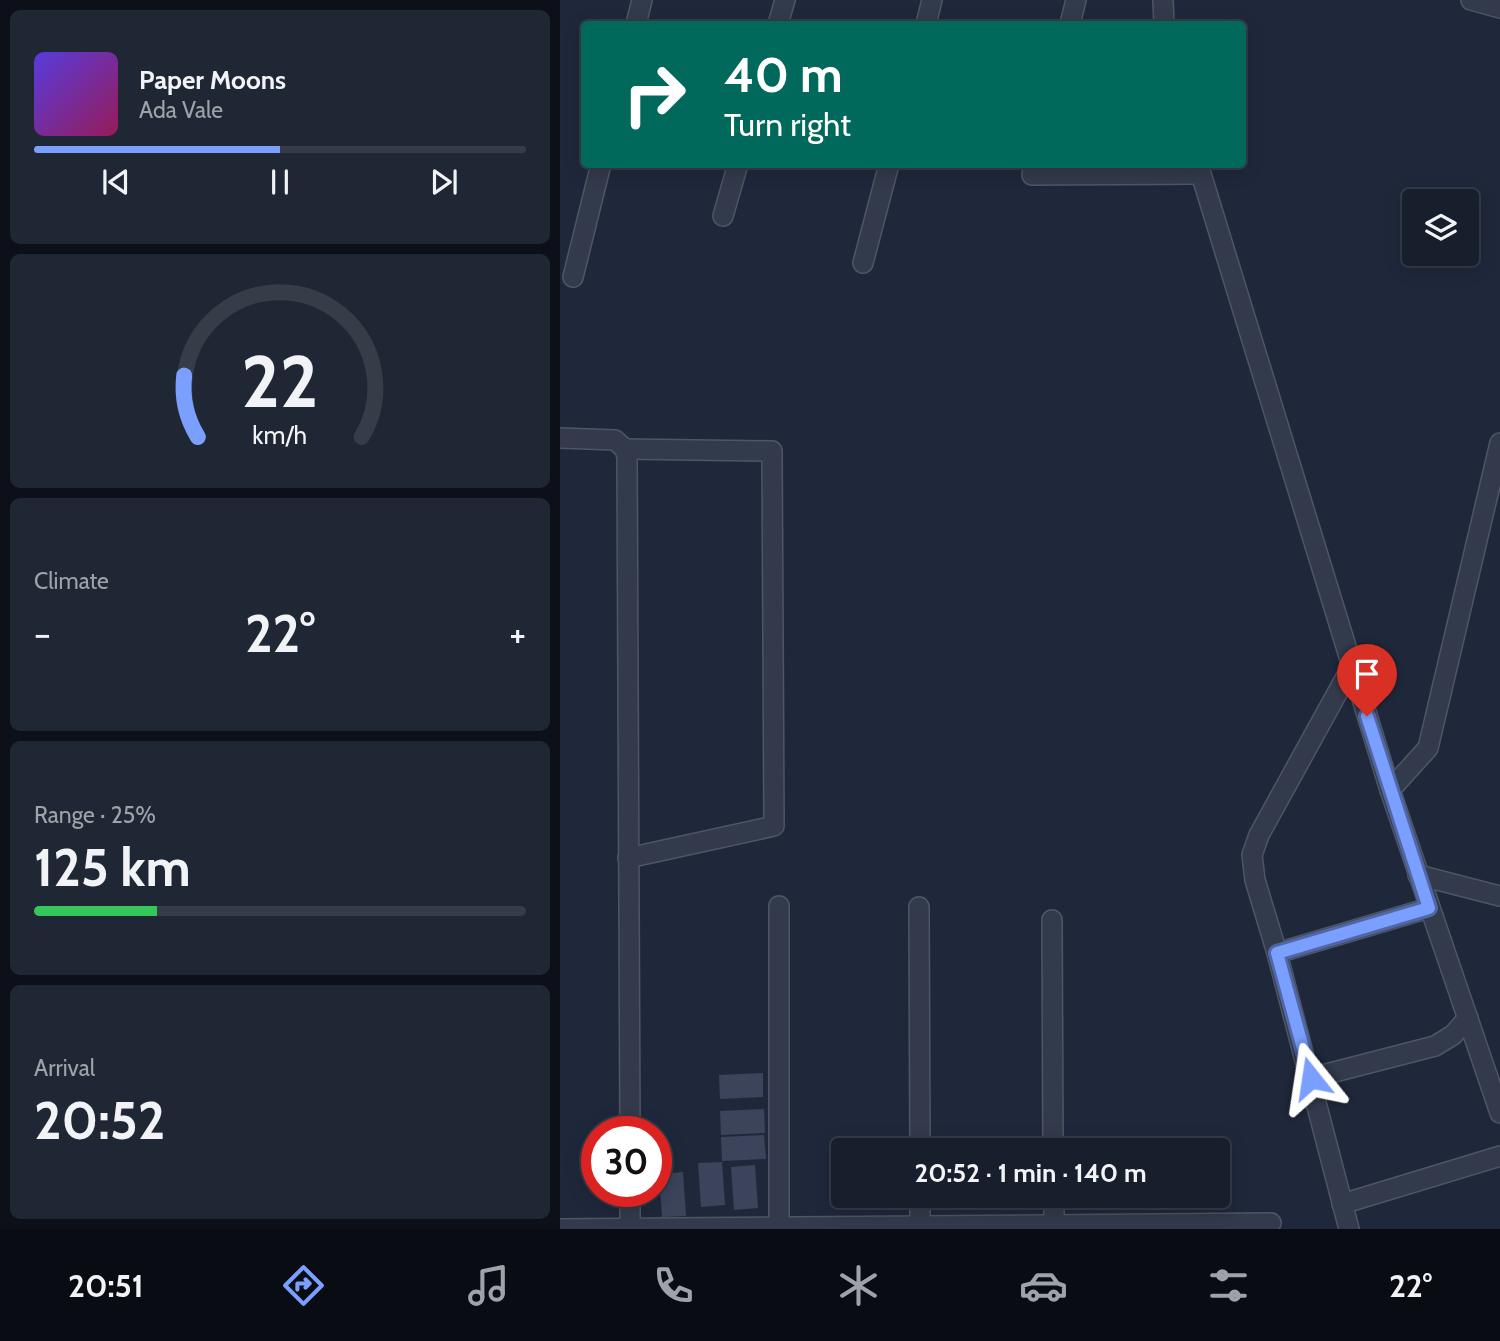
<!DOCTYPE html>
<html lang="en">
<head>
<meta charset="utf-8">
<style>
	:root { --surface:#171e2c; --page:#202734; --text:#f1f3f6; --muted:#9ea2a9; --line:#363c48; --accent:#7b9fff }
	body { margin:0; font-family:Cabin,sans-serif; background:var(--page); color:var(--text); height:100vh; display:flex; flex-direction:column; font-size:26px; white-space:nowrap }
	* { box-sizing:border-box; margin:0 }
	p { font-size:23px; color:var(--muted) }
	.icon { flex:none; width:38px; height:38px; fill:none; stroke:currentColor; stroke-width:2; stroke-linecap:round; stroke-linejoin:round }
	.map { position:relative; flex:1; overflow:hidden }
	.drawer { display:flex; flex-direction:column; gap:10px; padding:10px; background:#0d1018; width:560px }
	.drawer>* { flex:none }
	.banner { position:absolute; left:21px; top:21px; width:665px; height:147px; border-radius:7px; box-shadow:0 4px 18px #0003,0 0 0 2px var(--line); background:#00695c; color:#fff; overflow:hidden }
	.tools { position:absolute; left:842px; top:189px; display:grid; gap:14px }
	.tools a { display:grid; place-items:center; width:77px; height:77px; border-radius:7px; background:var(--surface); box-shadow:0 4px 18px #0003,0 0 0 2px var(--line); font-size:35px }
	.speed { position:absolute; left:21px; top:1116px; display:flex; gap:14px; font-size:35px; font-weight:700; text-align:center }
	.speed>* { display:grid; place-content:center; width:91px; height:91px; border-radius:50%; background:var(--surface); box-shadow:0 4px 18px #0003,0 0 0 2px var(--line); line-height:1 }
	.speed .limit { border:10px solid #d22; background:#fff; color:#111 }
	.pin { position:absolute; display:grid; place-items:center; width:60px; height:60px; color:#fff; margin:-72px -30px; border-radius:50% 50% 50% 0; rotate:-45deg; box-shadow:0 0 7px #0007 }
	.pin .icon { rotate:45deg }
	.me { position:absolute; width:77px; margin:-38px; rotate:345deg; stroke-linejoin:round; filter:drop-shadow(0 0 5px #0008) }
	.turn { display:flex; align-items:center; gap:24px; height:147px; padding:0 28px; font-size:32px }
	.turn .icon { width:91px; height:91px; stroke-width:2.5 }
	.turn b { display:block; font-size:49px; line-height:60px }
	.big { font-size:52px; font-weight:700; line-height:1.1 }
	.drawer .widget { flex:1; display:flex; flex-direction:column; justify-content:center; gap:10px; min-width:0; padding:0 24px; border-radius:10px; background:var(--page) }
	.drawer .dial { align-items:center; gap:0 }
	.dial svg { height:182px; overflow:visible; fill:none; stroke:var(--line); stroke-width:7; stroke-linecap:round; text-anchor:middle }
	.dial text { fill:var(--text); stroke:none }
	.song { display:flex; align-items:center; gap:21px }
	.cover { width:84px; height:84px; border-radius:10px; background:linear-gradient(135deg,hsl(250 70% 55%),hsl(330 70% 35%)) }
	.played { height:7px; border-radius:4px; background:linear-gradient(90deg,var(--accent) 50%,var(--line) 50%) }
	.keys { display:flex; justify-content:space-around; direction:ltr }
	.heat { display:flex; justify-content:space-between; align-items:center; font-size:38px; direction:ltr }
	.charge { height:10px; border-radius:5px; background:linear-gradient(90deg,#34c759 25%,var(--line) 0) }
	.trip { position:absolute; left:271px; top:1138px; width:399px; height:70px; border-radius:7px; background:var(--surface); box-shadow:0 4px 18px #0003,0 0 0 2px var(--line); font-weight:700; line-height:70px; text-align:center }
	.menu { display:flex; height:112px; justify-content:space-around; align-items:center; background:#090c12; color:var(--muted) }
	.menu .icon { width:49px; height:49px }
	.menu .active { color:var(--accent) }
	.menu b { font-size:32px; color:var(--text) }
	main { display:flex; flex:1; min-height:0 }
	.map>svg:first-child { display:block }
	.building { fill:#3b445b }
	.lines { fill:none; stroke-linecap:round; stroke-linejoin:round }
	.street-casing { stroke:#4e5565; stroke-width:22 }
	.street { stroke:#333a4b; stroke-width:19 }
	.route-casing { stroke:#5067a6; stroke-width:18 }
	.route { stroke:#7b9fff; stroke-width:12 }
</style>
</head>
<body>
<main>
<section class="drawer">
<div class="widget">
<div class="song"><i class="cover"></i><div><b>Paper Moons</b><p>Ada Vale</p></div></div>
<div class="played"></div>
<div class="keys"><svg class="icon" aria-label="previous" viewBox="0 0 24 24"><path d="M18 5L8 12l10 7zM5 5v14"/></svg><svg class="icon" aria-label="pause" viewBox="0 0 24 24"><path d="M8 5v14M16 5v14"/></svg><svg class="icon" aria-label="next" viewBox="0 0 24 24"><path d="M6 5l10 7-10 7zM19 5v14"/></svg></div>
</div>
<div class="widget dial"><svg viewBox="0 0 100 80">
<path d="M14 69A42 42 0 1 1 86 69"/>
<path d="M14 69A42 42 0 0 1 8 42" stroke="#7b9fff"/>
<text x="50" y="56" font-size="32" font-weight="700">22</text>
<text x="50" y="72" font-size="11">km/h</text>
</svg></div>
<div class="widget"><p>Climate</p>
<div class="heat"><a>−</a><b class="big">22°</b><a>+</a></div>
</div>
<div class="widget"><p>Range · 25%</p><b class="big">125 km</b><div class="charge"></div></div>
<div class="widget"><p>Arrival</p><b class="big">20:52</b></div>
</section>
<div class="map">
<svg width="940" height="1229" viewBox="0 0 940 1229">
	<rect width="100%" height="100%" fill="#1f283b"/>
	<g class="building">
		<polygon points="203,1073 203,1097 160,1099 159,1075"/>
		<polygon points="204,1109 205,1133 161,1135 160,1111"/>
		<polygon points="204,1135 206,1159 162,1161 161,1137"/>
		<polygon points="162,1162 165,1205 141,1207 138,1163"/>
		<polygon points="195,1165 198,1208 174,1210 171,1167"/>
		<polygon points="123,1172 126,1216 102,1217 99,1174"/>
	</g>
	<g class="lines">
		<defs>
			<g id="street">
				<polyline points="603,0 604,24"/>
				<polyline points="911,0 940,8"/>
				<polyline points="76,24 82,0"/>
				<polyline points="218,24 225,0"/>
				<polyline points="366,24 372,0"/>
				<polyline points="510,24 516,0"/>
				<polyline points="474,164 472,175 640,174"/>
				<polyline points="638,164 830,790 940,1113"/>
				<polyline points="163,216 178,164"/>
				<polyline points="303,263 329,164"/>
				<polyline points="13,277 41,164"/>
				<polyline points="0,438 55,440 65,449 67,457 70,1132"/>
				<polyline points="65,449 212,451 214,826 68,858"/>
				<polyline points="830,790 868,748 940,443"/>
				<polyline points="858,875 940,896"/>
				<polyline points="219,906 219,1229"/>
				<polyline points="359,907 360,1150"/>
				<polyline points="492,920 493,1150"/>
				<polyline points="717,953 869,908"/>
				<polyline points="751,1078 875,1046 893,1035 908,1018"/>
				<polyline points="70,1192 70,1229"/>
				<polyline points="360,1195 360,1229"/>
				<polyline points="494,1195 494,1229"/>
				<polyline points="782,1204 940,1156"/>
				<polyline points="0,1229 711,1223"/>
				<polyline points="789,1229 717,953 695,880 692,855 699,835 792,666"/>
			</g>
		</defs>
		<use href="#street" class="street-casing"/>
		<use href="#street" class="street"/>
	</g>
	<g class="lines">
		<defs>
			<polyline id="route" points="751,1078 717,953 869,908 807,716"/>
		</defs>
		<use href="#route" class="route-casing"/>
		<use href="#route" class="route"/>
	</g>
</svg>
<div class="tools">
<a><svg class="icon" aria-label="layers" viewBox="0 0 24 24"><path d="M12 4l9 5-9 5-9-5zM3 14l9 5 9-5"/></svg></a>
</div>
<div class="speed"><div class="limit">30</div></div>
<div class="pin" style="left:807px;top:716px;background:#d93025"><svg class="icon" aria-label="arrive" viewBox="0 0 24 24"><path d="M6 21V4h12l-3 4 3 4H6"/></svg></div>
<svg class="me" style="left:751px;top:1078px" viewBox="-20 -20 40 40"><path d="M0-17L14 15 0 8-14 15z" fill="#7b9fff" stroke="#fff" stroke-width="4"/></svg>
<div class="trip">20:52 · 1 min · 140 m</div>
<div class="banner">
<div class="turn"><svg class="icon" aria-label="right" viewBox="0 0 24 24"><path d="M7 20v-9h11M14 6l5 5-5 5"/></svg><div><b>40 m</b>Turn right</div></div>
</div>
</div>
</main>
<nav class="menu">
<b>20:51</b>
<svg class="icon active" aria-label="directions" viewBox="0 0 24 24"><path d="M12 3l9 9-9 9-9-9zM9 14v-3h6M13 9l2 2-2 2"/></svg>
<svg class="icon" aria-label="music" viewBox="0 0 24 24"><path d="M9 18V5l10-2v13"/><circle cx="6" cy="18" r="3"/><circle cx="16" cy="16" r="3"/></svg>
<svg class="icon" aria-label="phone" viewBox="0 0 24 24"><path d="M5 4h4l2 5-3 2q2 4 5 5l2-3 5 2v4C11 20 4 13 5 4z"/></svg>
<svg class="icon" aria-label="climate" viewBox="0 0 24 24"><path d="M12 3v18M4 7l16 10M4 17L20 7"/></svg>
<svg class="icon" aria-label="car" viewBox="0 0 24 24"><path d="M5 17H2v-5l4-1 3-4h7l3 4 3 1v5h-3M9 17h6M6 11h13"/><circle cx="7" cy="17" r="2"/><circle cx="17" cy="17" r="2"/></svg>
<svg class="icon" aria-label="filters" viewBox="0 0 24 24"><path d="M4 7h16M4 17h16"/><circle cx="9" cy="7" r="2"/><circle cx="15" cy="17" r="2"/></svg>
<b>22°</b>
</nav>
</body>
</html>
